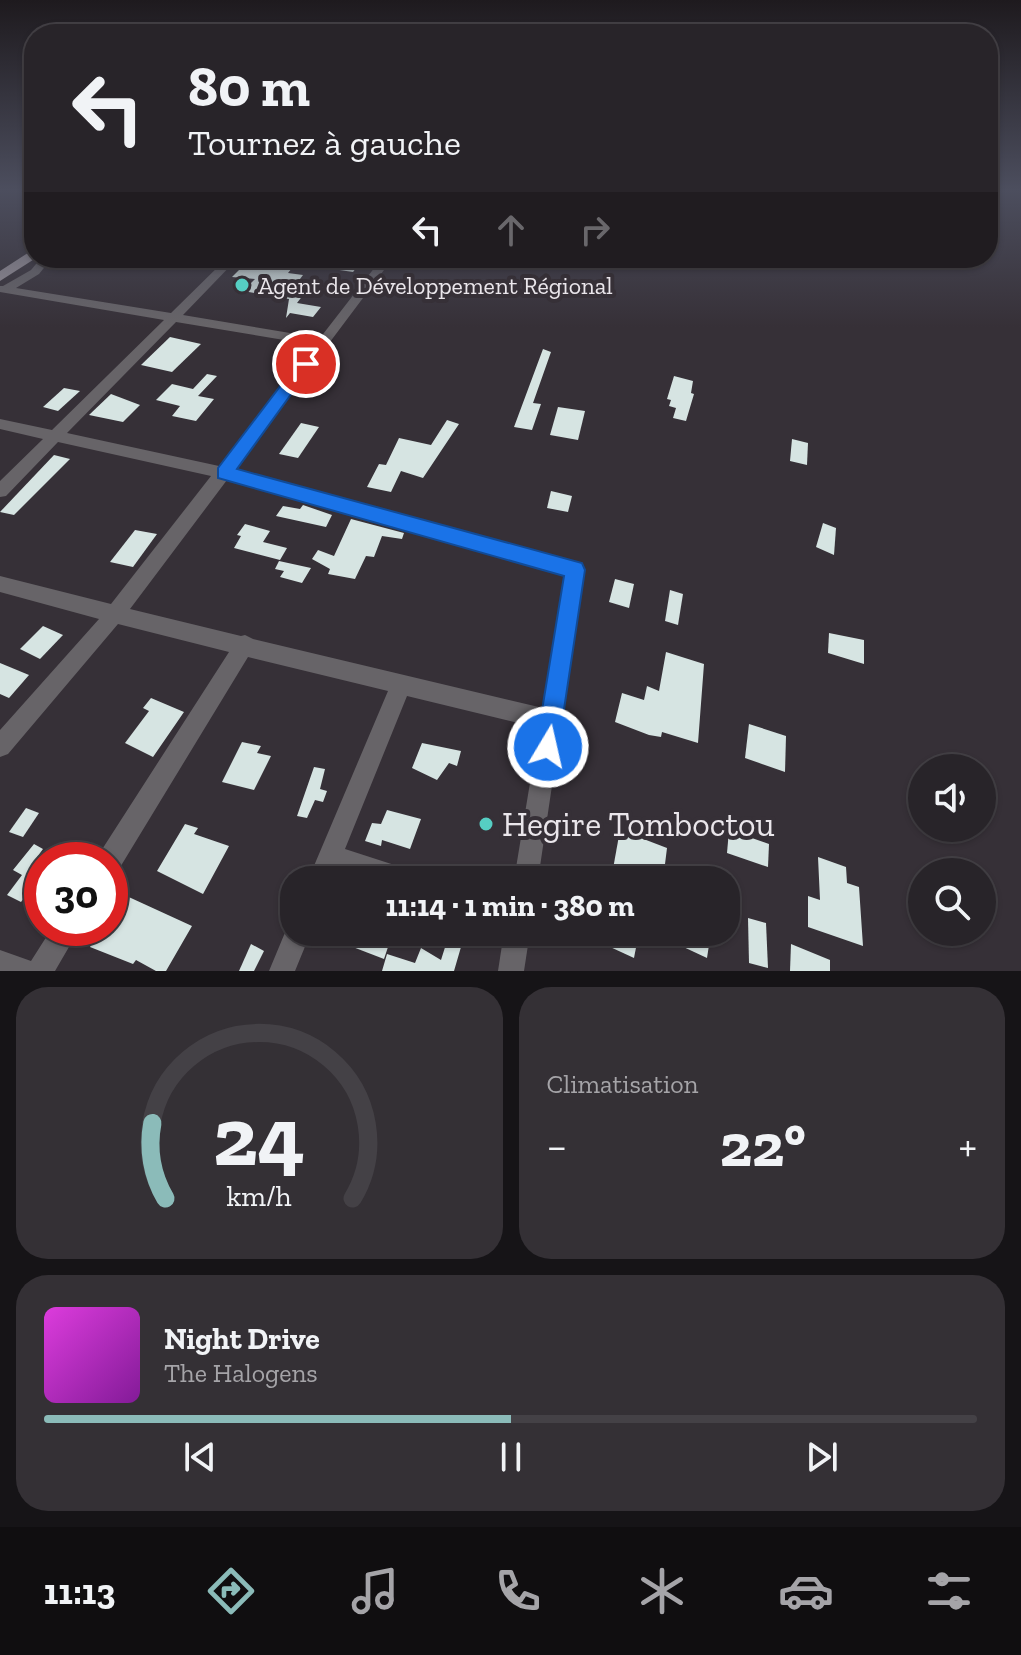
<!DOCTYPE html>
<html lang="fr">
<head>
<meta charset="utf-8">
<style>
	:root { --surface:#282429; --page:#343035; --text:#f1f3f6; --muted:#a5a4a8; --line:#444146; --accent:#8bbbb9 }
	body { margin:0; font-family:"Zilla Slab",serif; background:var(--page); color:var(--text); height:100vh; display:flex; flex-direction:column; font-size:30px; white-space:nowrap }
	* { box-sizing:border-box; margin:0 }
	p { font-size:26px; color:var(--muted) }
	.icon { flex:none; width:44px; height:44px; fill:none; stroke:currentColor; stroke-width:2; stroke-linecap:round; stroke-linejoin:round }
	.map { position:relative; height:971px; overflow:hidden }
	.details { display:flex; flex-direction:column; gap:16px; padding:16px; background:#161417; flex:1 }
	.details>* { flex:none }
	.guide { position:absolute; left:24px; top:24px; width:974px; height:244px; border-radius:32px; box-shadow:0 2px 6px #0004,0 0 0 2px var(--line); background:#282429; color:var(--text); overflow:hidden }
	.fabs { position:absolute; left:908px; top:754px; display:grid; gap:16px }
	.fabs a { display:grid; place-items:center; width:88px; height:88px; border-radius:50%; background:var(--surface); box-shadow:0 2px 6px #0004,0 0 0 2px var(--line); font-size:40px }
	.speed { position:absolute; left:24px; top:842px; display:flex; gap:16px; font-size:40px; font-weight:700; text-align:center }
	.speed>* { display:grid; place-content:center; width:104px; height:104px; border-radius:50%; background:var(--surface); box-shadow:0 2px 6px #0004,0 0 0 2px var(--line); line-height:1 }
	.speed .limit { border:12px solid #d22; background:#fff; color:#111 }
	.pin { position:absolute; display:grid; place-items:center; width:68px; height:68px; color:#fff; margin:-34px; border:4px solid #fff; border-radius:50%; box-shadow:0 2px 8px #0007 }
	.me { position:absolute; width:88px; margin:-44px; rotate:9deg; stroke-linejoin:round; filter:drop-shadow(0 0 6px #0008) }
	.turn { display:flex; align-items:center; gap:28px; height:168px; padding:0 32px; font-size:36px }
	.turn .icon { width:104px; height:104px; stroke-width:2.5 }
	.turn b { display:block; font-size:56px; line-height:68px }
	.lanes { display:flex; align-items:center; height:76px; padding:0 32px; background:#0003; justify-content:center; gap:40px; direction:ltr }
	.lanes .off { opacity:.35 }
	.big { font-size:60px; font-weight:700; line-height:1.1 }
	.details .card { flex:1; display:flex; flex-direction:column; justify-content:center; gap:12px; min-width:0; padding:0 28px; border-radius:32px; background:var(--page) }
	.details .dial { align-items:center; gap:0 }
	.dial svg { height:208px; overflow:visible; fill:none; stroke:var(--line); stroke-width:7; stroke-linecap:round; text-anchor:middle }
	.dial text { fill:var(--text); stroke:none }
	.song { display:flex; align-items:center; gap:24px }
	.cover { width:96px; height:96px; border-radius:12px; background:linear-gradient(135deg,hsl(300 70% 55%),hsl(290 70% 35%)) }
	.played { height:8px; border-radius:4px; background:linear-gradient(90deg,var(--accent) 50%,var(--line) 50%) }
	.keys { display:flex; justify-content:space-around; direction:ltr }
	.heat { display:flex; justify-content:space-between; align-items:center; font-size:44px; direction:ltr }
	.details .tiles { flex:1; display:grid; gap:16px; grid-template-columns:1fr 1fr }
	.card:last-child { grid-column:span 2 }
	.trip { position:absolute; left:280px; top:866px; width:460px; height:80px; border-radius:32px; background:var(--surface); box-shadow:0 2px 6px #0004,0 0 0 2px var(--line); font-weight:700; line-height:80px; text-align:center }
	.menu { display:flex; height:128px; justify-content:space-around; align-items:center; background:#100e10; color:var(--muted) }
	.menu .icon { width:56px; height:56px }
	.menu .active { color:var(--accent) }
	.menu b { font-size:36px; color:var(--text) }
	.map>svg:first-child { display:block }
	.building { fill:#d6e4e2 }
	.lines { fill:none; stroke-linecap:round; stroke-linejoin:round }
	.minor { fill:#676468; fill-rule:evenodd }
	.major { fill:#9b959c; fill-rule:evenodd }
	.route { fill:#1a73e8; stroke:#114b97; stroke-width:2 }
	.poi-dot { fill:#56cec3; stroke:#363037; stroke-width:3 }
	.labels { text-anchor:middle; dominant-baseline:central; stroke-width:8; stroke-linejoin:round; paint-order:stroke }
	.far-poi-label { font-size:24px; fill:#eae6eb; stroke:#363037; text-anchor:start }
	.near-poi-label { font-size:34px; fill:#eae6eb; stroke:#363037; text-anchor:start }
</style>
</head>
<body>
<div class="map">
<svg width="1021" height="971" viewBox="0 0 1021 971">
	<rect width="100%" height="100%" fill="#363037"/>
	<g class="building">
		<polygon points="251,258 300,258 288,273 303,275 297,283 310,286 297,303 321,307 313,317 290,313 286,318 289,299 243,291 255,279 232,277"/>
		<polygon points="334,258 364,258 353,272 326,268"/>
		<polygon points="170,337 201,344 172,372 141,365"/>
		<polygon points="543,349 551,352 533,403 541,404 532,430 514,427"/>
		<polygon points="207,374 217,376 198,396 214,399 196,421 172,416 180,406 156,400 172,384 193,389"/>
		<polygon points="674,376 693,381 691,393 694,394 686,421 673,418 676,408 669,406 671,400 667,399"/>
		<polygon points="64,388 80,391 58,411 43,407"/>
		<polygon points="111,394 140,405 123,422 89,415"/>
		<polygon points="558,407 585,411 578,440 550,435"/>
		<polygon points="447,420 459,424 423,478 401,471 391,492 367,487 379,464 386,465 399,438 431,445"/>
		<polygon points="301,423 319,427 298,458 279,454"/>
		<polygon points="792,439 808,443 807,465 790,461"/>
		<polygon points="54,455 70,459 14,515 0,512"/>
		<polygon points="551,491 572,496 568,512 547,508"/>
		<polygon points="303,505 332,515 326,527 276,516 283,506 300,509"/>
		<polygon points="351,519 404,533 402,539 382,536 374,557 366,556 355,579 328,574 330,569 312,559 318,550 334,556"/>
		<polygon points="823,523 836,528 834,555 816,547"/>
		<polygon points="245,524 270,531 263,542 287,548 280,560 234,548 241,536 237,535"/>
		<polygon points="135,530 157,534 133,567 110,562"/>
		<polygon points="279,561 311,568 302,583 280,577 284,571 275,569"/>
		<polygon points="615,579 634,584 629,608 609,602"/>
		<polygon points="670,590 683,594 678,625 665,621"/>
		<polygon points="43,626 63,635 40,659 20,649"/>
		<polygon points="829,633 864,640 864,664 828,653"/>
		<polygon points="666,652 704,664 698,743 662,732 661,737 649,735 615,722 622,693 644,700 647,686 659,691"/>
		<polygon points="0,663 29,675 9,698 0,694"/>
		<polygon points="151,698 184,712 153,757 125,743 149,711 143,708"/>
		<polygon points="749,724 786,736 785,772 745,758"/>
		<polygon points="242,742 261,746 257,753 271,756 254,790 222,782"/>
		<polygon points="422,743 461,751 457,766 449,763 437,780 412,768"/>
		<polygon points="314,767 325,769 320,789 327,791 323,802 315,800 307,818 297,816"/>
		<polygon points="26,808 39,813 23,837 9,832"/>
		<polygon points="387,810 421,819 410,849 382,840 381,846 365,841 372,823 381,824"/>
		<polygon points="185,824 198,828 194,834 229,846 203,894 157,871"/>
		<polygon points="620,830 667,848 663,880 611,880"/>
		<polygon points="729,830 769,844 768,867 727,853"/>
		<polygon points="34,844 43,849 32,864 42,870 42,880 38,885 35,883 21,902 7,895 22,875 13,870"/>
		<polygon points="818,857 846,867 847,883 859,887 863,946 808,927 808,896 820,900"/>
		<polygon points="120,893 192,926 166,971 156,971 136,960 133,964 90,947 101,928 110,928 110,912"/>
		<polygon points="748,918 766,923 768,968 749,963"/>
		<polygon points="349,932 393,932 384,959 345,944"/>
		<polygon points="611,932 639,932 634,958 608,946"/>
		<polygon points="678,932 711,932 707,958 677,944"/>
		<polygon points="447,941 461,947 454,971 382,971 387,954 415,963 421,948 441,960"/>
		<polygon points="251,944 264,951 254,971 239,971"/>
		<polygon points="791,944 830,960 830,971 790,971"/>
	</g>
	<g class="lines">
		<g class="minor">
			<path d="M 41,258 L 52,258 L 39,274 L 16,288 L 171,313 L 227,258 L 238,258 L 183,315 L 320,338 L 382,258 L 393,258 L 234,470 L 581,564 L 584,570 L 538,880 L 514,880 L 539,728 L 407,696 L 345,849 L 413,871 L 416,880 L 364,880 L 336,871 L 332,880 L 308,880 L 388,691 L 248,657 L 119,869 L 110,872 L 110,860 L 98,860 L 101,851 L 229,652 L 118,624 L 8,754 L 0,757 L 0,730 L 99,619 L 0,592 L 0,576 L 111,604 L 211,476 L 58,442 L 6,496 L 0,497 L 0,481 L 43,439 L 0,429 L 0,419 L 52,430 L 164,320 L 0,292 L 0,286 L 3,286 L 31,270 ZM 176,322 L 314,345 L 219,466 L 67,433 ZM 227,480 L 565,575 L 543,708 L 253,639 L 245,635 L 241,636 L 130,609 Z"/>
			<polygon points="294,921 294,932 311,932 295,971 269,971 289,923"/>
			<polygon points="52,928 80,928 55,971 0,971 0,950 31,961"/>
			<polygon points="504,932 530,932 524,971 498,971"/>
		</g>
		<polygon class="major" points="34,249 36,258 0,281 0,271"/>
	</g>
	<linearGradient id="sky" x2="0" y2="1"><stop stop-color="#1e1a1e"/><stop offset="0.58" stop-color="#4c4e5e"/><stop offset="1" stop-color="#4c4e5e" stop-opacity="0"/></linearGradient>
	<rect width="1021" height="327" fill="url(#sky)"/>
	<polygon class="route" points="306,359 313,364 237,469 582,563 585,570 557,756 548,760 539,756 536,747 564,576 218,478 218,468 300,360"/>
	<g class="poi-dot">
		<circle cx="242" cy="285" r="8"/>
		<circle cx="486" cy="824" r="8"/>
	</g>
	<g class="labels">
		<g class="far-poi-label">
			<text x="258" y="285">Agent de Développement Régional</text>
		</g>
		<g class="near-poi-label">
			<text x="502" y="824">Hegire Tomboctou</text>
		</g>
	</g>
</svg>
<div class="fabs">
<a><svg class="icon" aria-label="sound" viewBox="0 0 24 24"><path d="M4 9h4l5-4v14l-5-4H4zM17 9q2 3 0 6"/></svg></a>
<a><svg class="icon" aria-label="search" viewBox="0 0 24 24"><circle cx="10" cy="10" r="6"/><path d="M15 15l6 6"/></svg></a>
</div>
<div class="speed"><div class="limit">30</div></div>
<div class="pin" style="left:306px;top:364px;background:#d93025"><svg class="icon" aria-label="arrive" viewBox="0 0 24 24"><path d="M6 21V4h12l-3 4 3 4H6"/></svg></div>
<svg class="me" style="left:548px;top:747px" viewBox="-20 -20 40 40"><circle r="17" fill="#1a73e8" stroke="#fff" stroke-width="3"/><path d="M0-11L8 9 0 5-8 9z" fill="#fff"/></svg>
<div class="trip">11:14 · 1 min · 380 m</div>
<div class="guide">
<div class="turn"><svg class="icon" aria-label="left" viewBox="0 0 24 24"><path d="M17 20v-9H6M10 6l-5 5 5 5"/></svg><div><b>80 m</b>Tournez à gauche</div></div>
<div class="lanes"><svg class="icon" aria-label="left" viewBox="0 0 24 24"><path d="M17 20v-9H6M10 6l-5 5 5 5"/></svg><svg class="icon off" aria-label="ahead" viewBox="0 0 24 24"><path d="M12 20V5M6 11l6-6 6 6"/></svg><svg class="icon off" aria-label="right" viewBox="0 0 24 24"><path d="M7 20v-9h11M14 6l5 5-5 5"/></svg></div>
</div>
</div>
<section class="details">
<div class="tiles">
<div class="card dial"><svg viewBox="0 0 100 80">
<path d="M14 69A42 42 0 1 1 86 69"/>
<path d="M14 69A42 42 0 0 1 9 40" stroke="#8bbbb9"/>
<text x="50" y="56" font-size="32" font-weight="700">24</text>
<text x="50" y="72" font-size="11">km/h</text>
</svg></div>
<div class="card"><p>Climatisation</p>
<div class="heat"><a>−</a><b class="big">22°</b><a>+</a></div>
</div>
<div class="card">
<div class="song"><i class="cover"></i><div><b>Night Drive</b><p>The Halogens</p></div></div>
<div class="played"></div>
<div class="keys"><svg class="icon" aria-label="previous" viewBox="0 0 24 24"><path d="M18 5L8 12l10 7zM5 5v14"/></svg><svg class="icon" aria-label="pause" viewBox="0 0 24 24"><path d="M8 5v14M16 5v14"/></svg><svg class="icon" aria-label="next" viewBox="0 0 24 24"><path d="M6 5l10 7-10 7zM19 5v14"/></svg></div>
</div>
</div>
</section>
<nav class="menu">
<b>11:13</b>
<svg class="icon active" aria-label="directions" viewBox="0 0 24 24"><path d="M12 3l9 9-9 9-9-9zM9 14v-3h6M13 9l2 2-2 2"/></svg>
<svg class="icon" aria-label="music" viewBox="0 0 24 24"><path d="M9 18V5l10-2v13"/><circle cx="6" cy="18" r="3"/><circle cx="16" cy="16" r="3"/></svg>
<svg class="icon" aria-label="phone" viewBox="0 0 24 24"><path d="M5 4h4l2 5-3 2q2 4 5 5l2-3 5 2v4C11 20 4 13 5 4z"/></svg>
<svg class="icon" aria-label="climate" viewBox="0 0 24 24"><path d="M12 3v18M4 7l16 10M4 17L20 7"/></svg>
<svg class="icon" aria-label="car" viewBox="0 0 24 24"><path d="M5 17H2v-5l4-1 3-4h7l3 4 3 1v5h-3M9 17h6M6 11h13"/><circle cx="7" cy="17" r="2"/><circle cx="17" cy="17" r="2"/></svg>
<svg class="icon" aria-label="filters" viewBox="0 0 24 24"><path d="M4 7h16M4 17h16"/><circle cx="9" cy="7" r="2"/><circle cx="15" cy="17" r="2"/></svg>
</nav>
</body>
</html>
